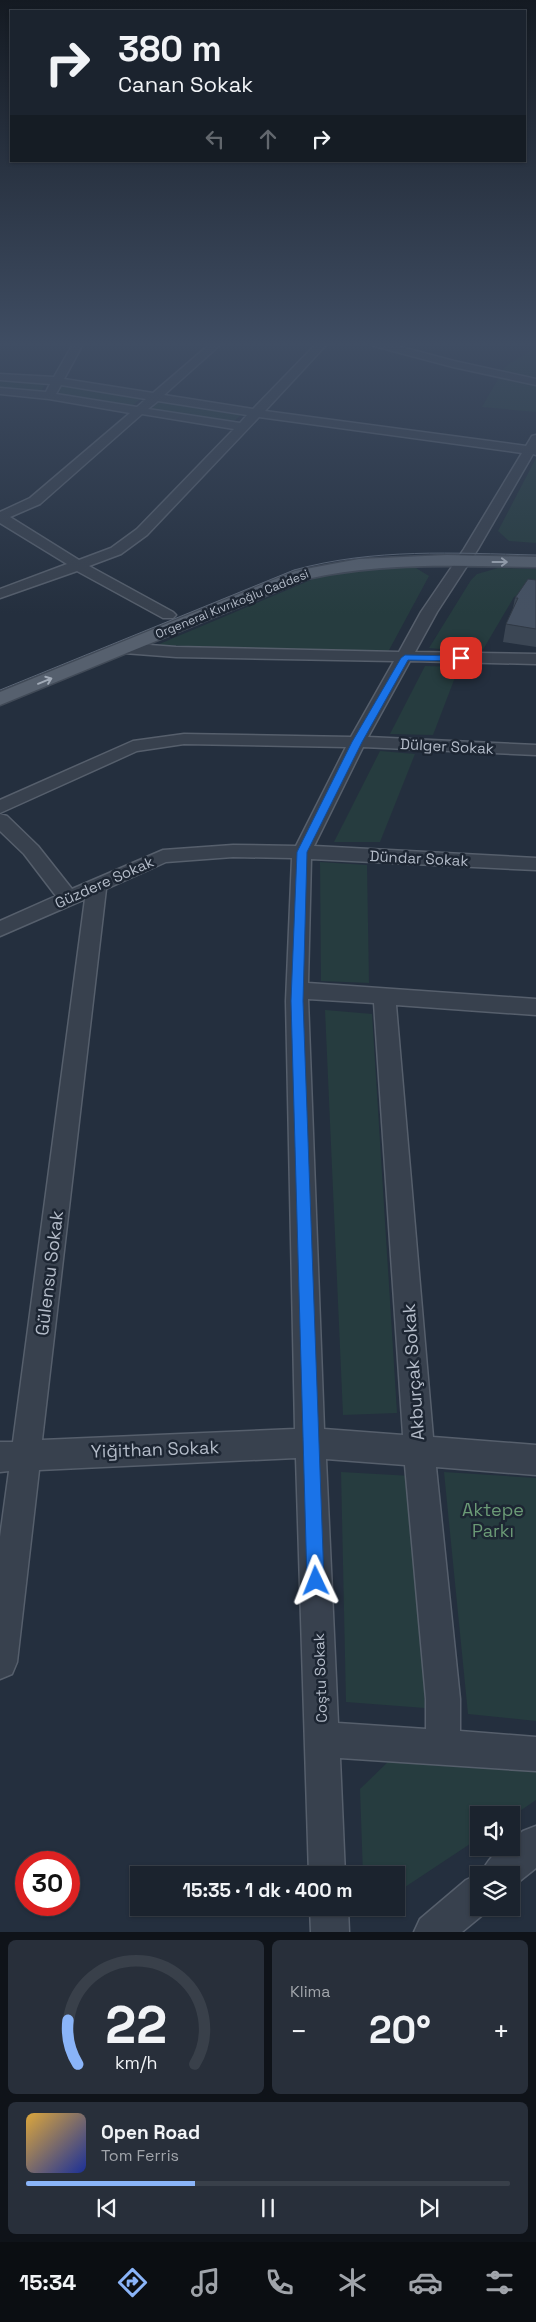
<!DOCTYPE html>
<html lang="tr">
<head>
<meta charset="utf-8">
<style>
	:root { --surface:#1b232e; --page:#282f3a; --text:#f1f3f6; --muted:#a0a4aa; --line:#39404a; --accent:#8ab4f8 }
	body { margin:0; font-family:"Space Grotesk",sans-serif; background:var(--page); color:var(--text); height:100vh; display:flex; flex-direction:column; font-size:19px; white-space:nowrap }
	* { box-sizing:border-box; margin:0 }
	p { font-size:16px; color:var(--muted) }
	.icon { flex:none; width:28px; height:28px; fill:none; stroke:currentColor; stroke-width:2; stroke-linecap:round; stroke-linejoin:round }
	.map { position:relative; height:1932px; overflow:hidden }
	.drawer { display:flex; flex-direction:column; gap:8px; padding:8px; background:#0f1319; flex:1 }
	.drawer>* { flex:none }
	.top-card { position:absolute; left:10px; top:10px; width:516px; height:152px; border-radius:0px; box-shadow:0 1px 4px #0004,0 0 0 1px var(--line); background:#1b232e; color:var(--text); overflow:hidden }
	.controls { position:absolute; left:470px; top:1806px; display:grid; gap:10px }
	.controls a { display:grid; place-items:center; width:50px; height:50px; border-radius:0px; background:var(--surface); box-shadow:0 1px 4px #0004,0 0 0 1px var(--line); font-size:25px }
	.speed { position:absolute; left:15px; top:1851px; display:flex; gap:10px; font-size:25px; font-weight:700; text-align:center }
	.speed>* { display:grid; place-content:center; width:65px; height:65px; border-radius:50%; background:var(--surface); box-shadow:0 1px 4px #0004,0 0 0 1px var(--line); line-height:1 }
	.speed .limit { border:8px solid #d22; background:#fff; color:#111 }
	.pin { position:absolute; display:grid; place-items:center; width:42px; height:42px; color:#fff; margin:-21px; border-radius:10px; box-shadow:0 2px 8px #0006 }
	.me { position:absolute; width:55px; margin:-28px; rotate:358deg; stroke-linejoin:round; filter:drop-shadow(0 0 4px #0008) }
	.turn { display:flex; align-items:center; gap:18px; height:105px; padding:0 25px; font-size:22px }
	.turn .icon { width:65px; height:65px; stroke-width:2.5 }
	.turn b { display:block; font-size:35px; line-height:42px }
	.lanes { display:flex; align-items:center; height:48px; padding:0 25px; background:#0003; justify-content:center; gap:25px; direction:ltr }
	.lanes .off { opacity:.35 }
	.big { font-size:38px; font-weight:800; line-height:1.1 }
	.drawer .tile { flex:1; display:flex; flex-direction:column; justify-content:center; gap:8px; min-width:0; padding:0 18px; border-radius:8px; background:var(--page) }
	.drawer .dial { align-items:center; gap:0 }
	.dial svg { height:130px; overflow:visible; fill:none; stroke:var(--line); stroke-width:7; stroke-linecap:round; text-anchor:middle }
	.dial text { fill:var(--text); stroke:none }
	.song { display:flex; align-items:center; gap:15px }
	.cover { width:60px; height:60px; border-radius:8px; background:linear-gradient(135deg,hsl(40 70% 55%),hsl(230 70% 35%)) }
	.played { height:5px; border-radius:2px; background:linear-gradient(90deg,var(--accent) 35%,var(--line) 35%) }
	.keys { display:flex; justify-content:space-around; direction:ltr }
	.heat { display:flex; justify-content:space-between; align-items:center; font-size:28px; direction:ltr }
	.drawer .tiles { flex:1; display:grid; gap:8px; grid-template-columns:1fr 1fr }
	.tile:last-child { grid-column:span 2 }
	.trip { position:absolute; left:130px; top:1866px; width:275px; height:50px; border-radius:0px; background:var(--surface); box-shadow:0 1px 4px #0004,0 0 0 1px var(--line); font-weight:800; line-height:50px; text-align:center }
	.menu { display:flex; height:80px; justify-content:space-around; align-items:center; background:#0b0e12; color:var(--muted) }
	.menu .icon { width:35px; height:35px }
	.menu .on { color:var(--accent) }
	.menu b { font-size:22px; color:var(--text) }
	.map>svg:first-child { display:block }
	.green { fill:#263c3f }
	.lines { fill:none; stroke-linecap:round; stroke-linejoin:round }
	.minor-casing { stroke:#565f6c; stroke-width:3 }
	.major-casing { stroke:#414a57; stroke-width:3 }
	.minor { fill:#38414e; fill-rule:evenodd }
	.major { fill:#56606e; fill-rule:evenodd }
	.tram { stroke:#5a6575; stroke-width:1 }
	.wall { fill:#3b4654 }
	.building { fill:#455162; stroke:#303945 }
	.oneway { stroke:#a1aab7 }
	.route { fill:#1a73e8; stroke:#114b97 }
	.labels { text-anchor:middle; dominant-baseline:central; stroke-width:5; stroke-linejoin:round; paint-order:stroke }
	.far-street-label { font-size:12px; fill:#b4bcc9; stroke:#1d2633 }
	.street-label { font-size:15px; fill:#b4bcc9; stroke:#1d2633 }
	.near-street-label { font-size:18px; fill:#b4bcc9; stroke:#1d2633 }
	.near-park-label { font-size:18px; fill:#6b9a76; stroke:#1d2633 }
</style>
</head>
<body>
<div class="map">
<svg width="536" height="1932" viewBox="0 0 536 1932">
	<rect width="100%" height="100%" fill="#242f3e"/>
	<g class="green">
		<polygon points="536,347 536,412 482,407 505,367"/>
		<polygon points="0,380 45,384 40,393 0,388"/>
		<polygon points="61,386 141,398 131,407 59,395"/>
		<polygon points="160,401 242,414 233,422 151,409"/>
		<polygon points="536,458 536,543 509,541 498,531"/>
		<polygon points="370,567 416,568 429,576 388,652 157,645 318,577"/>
		<polygon points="498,568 536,569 536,591 524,591 514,597 481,653 429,648 471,580 477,574"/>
		<polygon points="425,666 459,667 433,735 390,734"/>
		<polygon points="380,751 415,754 380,842 334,842"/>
		<polygon points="320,862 367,865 369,983 321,981"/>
		<polygon points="325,1010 372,1014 397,1413 343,1415"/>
		<polygon points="341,1472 412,1476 425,1708 346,1702"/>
		<polygon points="444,1472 536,1478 536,1721 468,1714"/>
		<polygon points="392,1758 536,1767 536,1800 511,1817 511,1815 479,1815 479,1838 396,1893 396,1875 363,1875 360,1789"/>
	</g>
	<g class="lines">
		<defs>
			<g id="minor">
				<path d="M 73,344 L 83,344 L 64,379 L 153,393 L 210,344 L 221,344 L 164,395 L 253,409 L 316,344 L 327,344 L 265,411 L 526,446 L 532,436 L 536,435 L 536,455 L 533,454 L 478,549 L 437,612 L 415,652 L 536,654 L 536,664 L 410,661 L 368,737 L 536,745 L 536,755 L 363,747 L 314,846 L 536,858 L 536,870 L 311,859 L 308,983 L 536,999 L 536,1015 L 396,1005 L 433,1437 L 536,1445 L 536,1475 L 436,1467 L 460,1699 L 460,1731 L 536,1737 L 536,1771 L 340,1758 L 345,1875 L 309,1875 L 296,1458 L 39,1470 L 17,1662 L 12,1674 L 0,1679 L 0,1537 L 9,1471 L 0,1472 L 0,1442 L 13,1442 L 85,899 L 0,936 L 0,921 L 56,896 L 24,854 L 0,831 L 0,814 L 7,816 L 38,846 L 72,889 L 163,850 L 233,845 L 296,846 L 346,747 L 184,744 L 137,751 L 0,813 L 0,800 L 133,741 L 184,734 L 351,737 L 394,661 L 176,657 L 124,653 L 118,651 L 116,648 L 118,645 L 124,643 L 176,647 L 399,652 L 421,612 L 464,549 L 522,453 L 259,417 L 147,535 L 121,554 L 89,566 L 173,612 L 176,615 L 173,618 L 163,618 L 77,571 L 0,598 L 0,589 L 67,564 L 0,523 L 0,512 L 30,498 L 130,413 L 49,399 L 0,394 L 0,388 L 46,392 L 50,384 L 0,380 L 0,374 L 54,377 ZM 61,385 L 146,399 L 137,407 L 56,394 ZM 158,401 L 247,415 L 240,423 L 148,409 ZM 142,414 L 234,429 L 137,529 L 111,548 L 79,560 L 10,517 L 40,504 ZM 233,857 L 292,858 L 286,1001 L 295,1429 L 42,1440 L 106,889 L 166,862 ZM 308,999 L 374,1003 L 403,1435 L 324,1429 ZM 326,1459 L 405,1465 L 426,1699 L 426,1729 L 338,1723 Z"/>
				<polygon points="373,344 390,344 454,361 536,379 536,385 453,367 374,346"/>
				<path d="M 536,1826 L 536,1868 L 511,1888 L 511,1875 L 479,1875 L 479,1908 L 491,1908 L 462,1932 L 414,1932 L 420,1919 L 466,1880 L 479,1874 L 481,1875 C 486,1862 496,1848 511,1848 L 511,1841 L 523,1831 Z"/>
				<polygon points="310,1908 348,1908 349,1932 311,1932"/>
			</g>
			<path id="major" d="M 447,555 L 536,557 L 536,567 C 459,566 382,562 307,579 L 0,705 L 0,692 L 295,571 L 359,559 Z"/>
		</defs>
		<use href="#minor" class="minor-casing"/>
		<use href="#major" class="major-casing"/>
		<use href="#minor" class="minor"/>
		<use href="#major" class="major"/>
		<path class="tram" d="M 0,690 L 294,570 C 374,548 454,553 536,555"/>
	</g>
	<polygon class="wall" points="536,580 536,647 503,642 506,624 513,608 515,598"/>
	<polygon class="building" points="528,579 536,580 536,629 506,624 518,598 515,598"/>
	<defs><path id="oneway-shaft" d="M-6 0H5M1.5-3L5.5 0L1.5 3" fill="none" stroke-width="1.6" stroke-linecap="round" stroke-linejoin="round" transform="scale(1.25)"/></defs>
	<g class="oneway">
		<use href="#oneway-shaft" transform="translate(500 562)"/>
		<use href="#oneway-shaft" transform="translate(45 681) rotate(-22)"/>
	</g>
	<linearGradient id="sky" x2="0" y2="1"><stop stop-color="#141a22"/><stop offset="0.56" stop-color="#3f4d63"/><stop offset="1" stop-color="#3f4d63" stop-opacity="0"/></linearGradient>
	<rect width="536" height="614" fill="url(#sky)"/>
	<polygon class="route" points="405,655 461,656 466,658 461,661 408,660 362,742 307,852 303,1001 324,1581 322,1587 316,1590 310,1587 307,1581 291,1001 297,852 352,742 401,658"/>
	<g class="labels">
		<g class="far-street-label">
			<text transform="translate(232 604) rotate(-22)">Orgeneral Kıvrıkoğlu Caddesi</text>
		</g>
		<g class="street-label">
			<text transform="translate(447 746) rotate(3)">Dülger Sokak</text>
			<text transform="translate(419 858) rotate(3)">Dündar Sokak</text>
			<text transform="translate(104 882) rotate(-24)">Güzdere Sokak</text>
			<text transform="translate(320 1678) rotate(-92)">Coştu Sokak</text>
		</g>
		<g class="near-street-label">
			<text transform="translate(49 1273) rotate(-83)">Gülensu Sokak</text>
			<text transform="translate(413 1372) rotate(-94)">Akburçak Sokak</text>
			<text transform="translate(155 1449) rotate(-2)">Yiğithan Sokak</text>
		</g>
		<g class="near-park-label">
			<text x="493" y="1509">Aktepe<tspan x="493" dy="21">Parkı</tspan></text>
		</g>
	</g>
</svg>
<div class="controls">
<a><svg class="icon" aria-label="sound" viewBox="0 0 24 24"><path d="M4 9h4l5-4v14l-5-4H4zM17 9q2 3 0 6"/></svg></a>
<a><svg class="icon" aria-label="layers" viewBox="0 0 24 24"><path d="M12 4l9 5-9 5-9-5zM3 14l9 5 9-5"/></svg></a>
</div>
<div class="speed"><div class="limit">30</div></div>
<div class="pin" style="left:461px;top:658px;background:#d93025"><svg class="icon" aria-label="arrive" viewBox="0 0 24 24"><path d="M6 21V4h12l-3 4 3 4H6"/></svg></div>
<svg class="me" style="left:316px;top:1581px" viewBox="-20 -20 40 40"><path d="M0-17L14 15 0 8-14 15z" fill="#1a73e8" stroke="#fff" stroke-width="4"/></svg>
<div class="trip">15:35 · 1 dk · 400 m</div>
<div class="top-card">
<div class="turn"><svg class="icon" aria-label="right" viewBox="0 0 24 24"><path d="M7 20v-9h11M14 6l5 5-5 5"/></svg><div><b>380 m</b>Canan Sokak</div></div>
<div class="lanes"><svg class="icon off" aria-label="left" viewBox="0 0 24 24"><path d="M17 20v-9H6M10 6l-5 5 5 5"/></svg><svg class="icon off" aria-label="ahead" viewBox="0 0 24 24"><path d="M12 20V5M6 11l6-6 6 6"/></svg><svg class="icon" aria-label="right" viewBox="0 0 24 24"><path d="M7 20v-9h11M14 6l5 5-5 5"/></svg></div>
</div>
</div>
<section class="drawer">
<div class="tiles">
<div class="tile dial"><svg viewBox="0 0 100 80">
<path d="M14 69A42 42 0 1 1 86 69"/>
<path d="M14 69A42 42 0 0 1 8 42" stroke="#8ab4f8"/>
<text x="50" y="56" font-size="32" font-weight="700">22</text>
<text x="50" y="72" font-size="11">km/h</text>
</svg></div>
<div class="tile"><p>Klima</p>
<div class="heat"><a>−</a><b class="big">20°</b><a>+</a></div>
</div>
<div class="tile">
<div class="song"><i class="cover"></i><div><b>Open Road</b><p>Tom Ferris</p></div></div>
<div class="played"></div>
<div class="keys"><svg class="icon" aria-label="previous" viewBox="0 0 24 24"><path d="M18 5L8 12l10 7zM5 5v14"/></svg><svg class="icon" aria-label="pause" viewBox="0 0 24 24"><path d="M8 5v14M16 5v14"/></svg><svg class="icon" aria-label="next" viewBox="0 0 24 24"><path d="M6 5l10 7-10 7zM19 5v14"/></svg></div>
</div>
</div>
</section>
<nav class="menu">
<b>15:34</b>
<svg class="icon on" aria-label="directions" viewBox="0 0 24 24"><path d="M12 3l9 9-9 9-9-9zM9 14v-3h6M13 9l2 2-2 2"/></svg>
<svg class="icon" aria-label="music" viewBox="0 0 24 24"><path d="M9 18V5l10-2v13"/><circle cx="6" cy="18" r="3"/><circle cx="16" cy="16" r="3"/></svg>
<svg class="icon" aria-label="phone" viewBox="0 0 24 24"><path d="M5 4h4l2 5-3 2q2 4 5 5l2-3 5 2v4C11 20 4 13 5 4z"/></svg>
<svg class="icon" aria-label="climate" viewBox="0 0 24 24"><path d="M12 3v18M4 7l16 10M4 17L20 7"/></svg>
<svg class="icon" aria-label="car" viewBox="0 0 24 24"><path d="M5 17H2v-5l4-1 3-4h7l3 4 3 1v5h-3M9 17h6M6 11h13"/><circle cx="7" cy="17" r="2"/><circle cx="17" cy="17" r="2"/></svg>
<svg class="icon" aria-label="filters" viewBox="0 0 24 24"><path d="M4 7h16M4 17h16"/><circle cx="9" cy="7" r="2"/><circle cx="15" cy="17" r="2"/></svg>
</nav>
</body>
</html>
